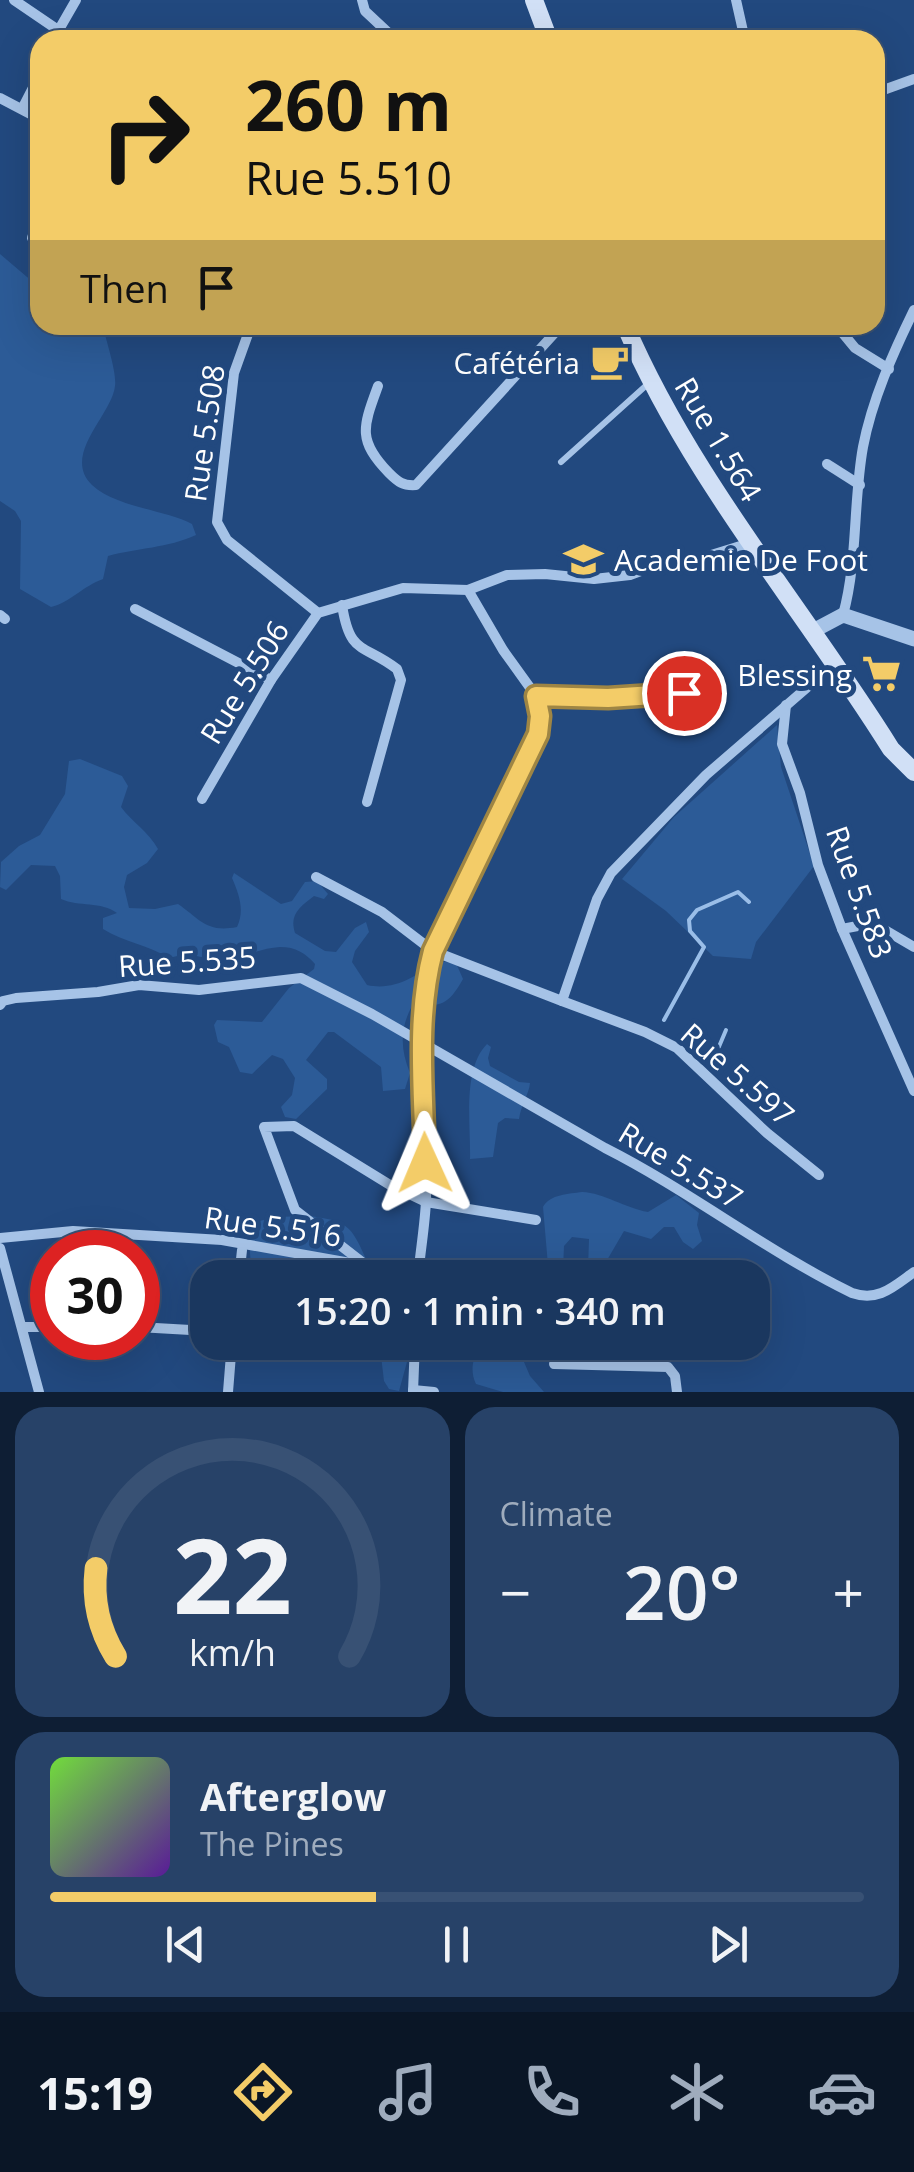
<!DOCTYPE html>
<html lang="en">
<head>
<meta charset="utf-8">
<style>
	:root { --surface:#1a375f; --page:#274268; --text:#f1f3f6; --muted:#9facbd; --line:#385174; --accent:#f3cc68 }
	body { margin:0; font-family:"Open Sans",sans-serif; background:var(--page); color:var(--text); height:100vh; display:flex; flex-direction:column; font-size:38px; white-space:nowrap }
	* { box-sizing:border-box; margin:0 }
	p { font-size:32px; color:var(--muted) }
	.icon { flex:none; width:55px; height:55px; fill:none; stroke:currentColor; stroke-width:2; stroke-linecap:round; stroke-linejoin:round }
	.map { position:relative; height:1392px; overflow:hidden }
	.sheet { display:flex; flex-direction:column; gap:15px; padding:15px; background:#0e1e34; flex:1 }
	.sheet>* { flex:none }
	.banner { position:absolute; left:30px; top:30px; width:855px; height:305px; border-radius:30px; box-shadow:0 10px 40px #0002,0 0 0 2px var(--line); background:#f3cc68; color:#111; overflow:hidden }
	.speed { position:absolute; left:30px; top:1230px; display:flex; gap:20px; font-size:50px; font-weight:700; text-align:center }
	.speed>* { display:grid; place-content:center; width:130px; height:130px; border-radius:50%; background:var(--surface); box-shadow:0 10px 40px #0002,0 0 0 2px var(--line); line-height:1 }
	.speed .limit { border:15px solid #d22; background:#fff; color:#111 }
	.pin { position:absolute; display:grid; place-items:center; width:85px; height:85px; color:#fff; margin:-42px; border:5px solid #fff; border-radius:50%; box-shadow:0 2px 10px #0007 }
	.me { position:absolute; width:110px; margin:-55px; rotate:359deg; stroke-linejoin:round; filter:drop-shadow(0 0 8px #0008) }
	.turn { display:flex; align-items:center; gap:35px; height:210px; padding:0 50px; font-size:45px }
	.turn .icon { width:130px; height:130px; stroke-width:2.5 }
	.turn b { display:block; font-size:70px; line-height:85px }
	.then { display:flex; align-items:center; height:95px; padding:0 50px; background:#0003; gap:20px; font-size:38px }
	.big { font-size:75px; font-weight:600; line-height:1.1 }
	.sheet .widget { flex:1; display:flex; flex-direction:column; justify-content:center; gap:15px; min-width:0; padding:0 35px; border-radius:30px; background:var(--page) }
	.sheet .dial { align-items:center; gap:0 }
	.dial svg { height:260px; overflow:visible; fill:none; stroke:var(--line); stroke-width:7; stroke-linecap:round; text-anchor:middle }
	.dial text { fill:var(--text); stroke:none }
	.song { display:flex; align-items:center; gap:30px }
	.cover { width:120px; height:120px; border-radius:15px; background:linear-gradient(135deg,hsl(100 70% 55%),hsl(270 70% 35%)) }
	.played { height:10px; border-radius:5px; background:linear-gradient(90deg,var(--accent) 40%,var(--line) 40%) }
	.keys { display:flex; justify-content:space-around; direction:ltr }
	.heat { display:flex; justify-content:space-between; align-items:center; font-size:55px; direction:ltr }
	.sheet .tiles { flex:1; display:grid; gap:15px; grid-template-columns:1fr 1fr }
	.widget:last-child { grid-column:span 2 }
	.trip { position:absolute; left:190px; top:1260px; width:580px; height:100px; border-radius:30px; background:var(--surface); box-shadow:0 10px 40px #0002,0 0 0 2px var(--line); font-weight:600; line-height:100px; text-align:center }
	.menu { display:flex; height:160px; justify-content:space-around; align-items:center; background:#0a1626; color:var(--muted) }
	.menu .icon { width:70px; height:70px }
	.menu .selected { color:var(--accent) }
	.menu b { font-size:45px; color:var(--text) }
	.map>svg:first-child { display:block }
	.green { fill:#2c5b97 }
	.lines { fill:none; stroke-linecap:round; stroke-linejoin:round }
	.stream { stroke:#9abee8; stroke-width:4 }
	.service { stroke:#a6c3e7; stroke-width:6 }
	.minor { stroke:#a6c3e7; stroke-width:10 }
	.tertiary { stroke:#a6c3e7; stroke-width:15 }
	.secondary { stroke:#d1e0f6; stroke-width:18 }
	.route-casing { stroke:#9e8544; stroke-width:25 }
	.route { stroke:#f3cc68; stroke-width:18 }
	.labels { text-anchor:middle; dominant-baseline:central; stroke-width:10; stroke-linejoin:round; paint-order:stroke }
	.poi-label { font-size:30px; fill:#fff; stroke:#22497f; text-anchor:end }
	.street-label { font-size:30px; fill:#fff; stroke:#22497f }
</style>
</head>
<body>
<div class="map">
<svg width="914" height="1392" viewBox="0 0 914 1392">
	<rect width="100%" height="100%" fill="#22497f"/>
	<g class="green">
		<path d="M 0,254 L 40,288 L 40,325 L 103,326 C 106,341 117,372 115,386 C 112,415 61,455 92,485 C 115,507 166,510 192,524 L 196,535 C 168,548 137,548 108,556 L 103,579 C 83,586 71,602 51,607 L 20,589 L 21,521 L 15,511 L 0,501 Z"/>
		<polygon points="777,725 781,767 814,866 756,942 751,959 713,956 666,911 622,879 674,817"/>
		<path d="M 80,759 L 122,776 L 128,786 L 121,807 C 132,822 149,832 158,849 L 147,863 L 127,875 L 124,887 L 129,908 L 155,909 L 178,904 C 200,919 206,933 237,927 C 245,910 239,894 232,878 L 234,873 L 281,904 L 292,901 L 305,882 L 317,881 L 328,894 L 324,899 L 314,896 C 300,907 289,914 295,933 L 325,951 L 336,952 L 355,928 L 366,922 L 369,932 L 355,951 L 352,962 L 367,985 C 394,991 415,977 436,961 L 456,963 L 463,979 C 447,1007 442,1005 412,1006 C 400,1028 400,1049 410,1073 L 405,1089 L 383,1091 L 381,1067 L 334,1032 L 328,1032 L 306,1060 L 327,1079 L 327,1089 L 296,1119 L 285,1117 L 281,1107 L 292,1095 L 295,1078 L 283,1059 L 272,1055 L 252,1074 L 240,1072 L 229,1047 L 218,1042 L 214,1025 L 217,1020 L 262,1022 L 289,988 L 314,969 L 315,964 C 305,953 296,947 280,947 C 259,948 239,960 217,959 C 196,958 191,951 169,958 C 148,945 124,942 103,929 L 103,918 L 117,913 C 101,901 79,907 61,899 L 60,876 L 55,866 L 31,865 L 6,890 L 0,887 L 1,862 L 19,846 L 40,835 L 65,794 L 69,761 Z"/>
		<path d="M 487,1044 L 491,1047 L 488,1058 L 490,1066 L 519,1082 L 530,1083 C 529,1094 521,1105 519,1119 L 505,1118 L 498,1123 L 493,1157 L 470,1159 C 471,1125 462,1069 487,1044 Z"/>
		<path d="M 582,1192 C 604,1193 625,1208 648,1212 L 676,1195 L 699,1213 L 697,1225 L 702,1241 L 693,1249 L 683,1242 L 674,1227 L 664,1227 L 651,1239 L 624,1231 L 603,1267 L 593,1272 L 588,1269 L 589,1239 L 572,1237 L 564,1246 L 563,1269 L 568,1277 L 549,1277 L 543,1207 C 550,1194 569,1194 582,1192 Z"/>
		<path d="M 310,1216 C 347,1221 351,1225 366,1259 L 374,1261 L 380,1270 L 377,1277 L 309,1277 L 301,1268 L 272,1261 L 261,1270 L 251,1268 L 248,1224 L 275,1217 Z"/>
		<polygon points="356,1343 390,1345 395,1355 407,1362 399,1391 389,1389 384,1381 380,1347"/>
		<path d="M 479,1343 L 526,1343 L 549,1349 L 550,1355 L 526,1351 L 521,1355 L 530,1376 L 544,1392 L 503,1392 L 476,1384 C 469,1369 474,1358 479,1343 Z"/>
	</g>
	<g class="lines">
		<g class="stream">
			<polyline points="664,1020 704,947 690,931 689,920 697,910 738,892 749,902"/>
			<polyline points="710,1068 726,1030"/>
		</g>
		<polyline class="service" points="561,462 650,382"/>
		<g class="minor">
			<polyline points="14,0 58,30"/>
			<polyline points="362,0 365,11 396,40"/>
			<polyline points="736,0 745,40"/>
			<polyline points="53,40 76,0"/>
			<polyline points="875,93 914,79"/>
			<polyline points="0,98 40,119"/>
			<polyline points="22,109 40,74"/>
			<polyline points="32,238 40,213"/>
			<polyline points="836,325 855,348 889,369"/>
			<polyline points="248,334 234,373 217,522 227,540 318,613"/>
			<path d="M 378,386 C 363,427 357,440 389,473 C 398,482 403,486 416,485 L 562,325"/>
			<polyline points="827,464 860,485"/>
			<path d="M 342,605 C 350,656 363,643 397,669 L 401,680 L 367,802"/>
			<polyline points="135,609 271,680"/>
			<polyline points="0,615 5,619"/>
			<path d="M 843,615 C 858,560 853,502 863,447 C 872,400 893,353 914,310"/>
			<polyline points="536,696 608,698 684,693"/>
			<polyline points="786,705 782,744 800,793 818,865 842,929 914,1091"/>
			<polyline points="202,799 271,680 318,613 403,588 468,590 507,575 545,574 594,579 630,575 662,563 708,556 750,543"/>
			<polyline points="316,877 382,912 433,951 562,1001 597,899 611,873 706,775 833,665"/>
			<polyline points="842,929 873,923 914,947"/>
			<polyline points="562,1001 645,1032 677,1048 767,1133 819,1175"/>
			<path d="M 0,1005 L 3,1001 L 16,998 L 98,992 L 139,985 L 199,990 L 301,978 L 372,1014 L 605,1148 C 690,1191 766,1251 852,1293 C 878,1302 893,1287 914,1272"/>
			<polyline points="0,1238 73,1231 222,1240 418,1275"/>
			<polyline points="0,1248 39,1392"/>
			<polyline points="367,1266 295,1210 264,1127 294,1126 390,1185 426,1202 536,1220"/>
			<polyline points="239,1278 242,1250"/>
			<path d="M 418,1278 C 420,1252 425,1226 426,1200 C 428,1118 411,1032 433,951 L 537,734 L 540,716 L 536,696 L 503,650 L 468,590"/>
			<polyline points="23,1327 52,1327"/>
			<polyline points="138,1327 208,1331"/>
			<polyline points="395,1342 415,1344"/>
			<polyline points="554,1364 668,1367 675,1376 677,1392"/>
			<polyline points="413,1390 434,1392"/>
			<polyline points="228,1392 232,1342"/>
			<polyline points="413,1392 415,1342"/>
		</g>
		<polyline class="tertiary" points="811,632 843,615 914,639"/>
		<g class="secondary">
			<polyline points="534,0 549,40"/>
			<path d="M 625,325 C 691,479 803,608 891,749 L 914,772"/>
		</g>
	</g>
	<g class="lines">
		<defs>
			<path id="route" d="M 425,1163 C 424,1093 415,1019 433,951 L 538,734 L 540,716 L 536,696 L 608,698 L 684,693"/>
		</defs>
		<use href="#route" class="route-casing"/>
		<use href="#route" class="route"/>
	</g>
	<defs>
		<symbol id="cafe-bare" viewBox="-9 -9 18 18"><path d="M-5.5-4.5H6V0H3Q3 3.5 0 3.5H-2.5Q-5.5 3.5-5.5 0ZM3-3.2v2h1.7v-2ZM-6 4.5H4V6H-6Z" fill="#f3cc68" stroke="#22497f" stroke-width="2.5" paint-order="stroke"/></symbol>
		<symbol id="university-bare" viewBox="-9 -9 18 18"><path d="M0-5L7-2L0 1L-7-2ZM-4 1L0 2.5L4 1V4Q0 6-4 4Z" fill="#f3cc68" stroke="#22497f" stroke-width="2.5" paint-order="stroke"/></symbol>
		<symbol id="supermarket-bare" viewBox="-9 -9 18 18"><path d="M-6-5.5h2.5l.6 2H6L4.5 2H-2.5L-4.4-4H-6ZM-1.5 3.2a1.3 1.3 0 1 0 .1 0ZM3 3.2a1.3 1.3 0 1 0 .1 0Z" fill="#f3cc68" stroke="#22497f" stroke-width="2.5" paint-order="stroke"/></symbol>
	</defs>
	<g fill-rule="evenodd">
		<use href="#cafe-bare" x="582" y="334" width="55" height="55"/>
		<use href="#university-bare" x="556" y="532" width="55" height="55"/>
		<use href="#supermarket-bare" x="854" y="646" width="55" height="55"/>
	</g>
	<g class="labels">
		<g class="poi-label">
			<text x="580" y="362">Cafétéria</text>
			<text x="614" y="559" text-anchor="start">Academie De Foot</text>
			<text x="852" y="674">Blessing</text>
		</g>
		<g class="street-label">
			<text transform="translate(204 433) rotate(-82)">Rue 5.508</text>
			<text transform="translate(719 439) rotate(59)">Rue 1.564</text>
			<text transform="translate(244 682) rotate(-58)">Rue 5.506</text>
			<text transform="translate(860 892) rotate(70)">Rue 5.583</text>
			<text transform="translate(187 961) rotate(-4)">Rue 5.535</text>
			<text transform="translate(738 1074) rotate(41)">Rue 5.597</text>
			<text transform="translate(681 1165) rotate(31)">Rue 5.537</text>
			<text transform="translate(273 1226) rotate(8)">Rue 5.516</text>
		</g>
	</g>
</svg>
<div class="speed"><div class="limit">30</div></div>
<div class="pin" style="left:684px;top:693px;background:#d93025"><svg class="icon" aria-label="arrive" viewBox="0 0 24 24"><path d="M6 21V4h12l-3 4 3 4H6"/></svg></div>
<svg class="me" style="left:425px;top:1163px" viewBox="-20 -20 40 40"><path d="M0-17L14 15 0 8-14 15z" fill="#f3cc68" stroke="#fff" stroke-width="4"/></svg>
<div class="trip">15:20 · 1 min · 340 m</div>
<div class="banner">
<div class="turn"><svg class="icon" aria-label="right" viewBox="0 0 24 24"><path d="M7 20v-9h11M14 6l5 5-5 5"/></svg><div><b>260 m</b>Rue 5.510</div></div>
<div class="then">Then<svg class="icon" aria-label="arrive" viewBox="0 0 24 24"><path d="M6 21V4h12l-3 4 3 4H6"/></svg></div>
</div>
</div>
<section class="sheet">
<div class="tiles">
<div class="widget dial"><svg viewBox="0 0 100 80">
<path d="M14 69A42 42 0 1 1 86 69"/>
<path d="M14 69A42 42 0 0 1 8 42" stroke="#f3cc68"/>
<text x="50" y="56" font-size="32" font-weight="700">22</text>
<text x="50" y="72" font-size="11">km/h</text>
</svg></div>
<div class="widget"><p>Climate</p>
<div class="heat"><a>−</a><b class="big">20°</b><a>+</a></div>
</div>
<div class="widget">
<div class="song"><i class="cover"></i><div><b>Afterglow</b><p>The Pines</p></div></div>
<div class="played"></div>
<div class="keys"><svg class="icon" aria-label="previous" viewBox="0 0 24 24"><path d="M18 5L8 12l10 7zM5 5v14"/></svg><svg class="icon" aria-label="pause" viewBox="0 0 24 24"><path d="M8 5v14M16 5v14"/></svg><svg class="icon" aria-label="next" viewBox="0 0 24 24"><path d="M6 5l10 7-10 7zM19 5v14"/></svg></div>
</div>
</div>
</section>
<nav class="menu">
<b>15:19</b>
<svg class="icon selected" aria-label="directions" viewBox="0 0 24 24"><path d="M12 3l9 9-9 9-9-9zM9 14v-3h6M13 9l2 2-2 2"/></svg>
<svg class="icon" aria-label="music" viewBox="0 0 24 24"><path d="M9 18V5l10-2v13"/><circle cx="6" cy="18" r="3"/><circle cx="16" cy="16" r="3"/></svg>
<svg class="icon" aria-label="phone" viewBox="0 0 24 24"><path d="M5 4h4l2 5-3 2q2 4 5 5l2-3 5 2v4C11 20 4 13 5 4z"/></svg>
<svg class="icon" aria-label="climate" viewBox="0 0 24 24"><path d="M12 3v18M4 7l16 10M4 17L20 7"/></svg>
<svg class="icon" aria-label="car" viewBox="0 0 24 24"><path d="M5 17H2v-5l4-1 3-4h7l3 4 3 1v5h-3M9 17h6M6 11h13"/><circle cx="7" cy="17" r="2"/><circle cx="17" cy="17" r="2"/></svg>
</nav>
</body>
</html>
